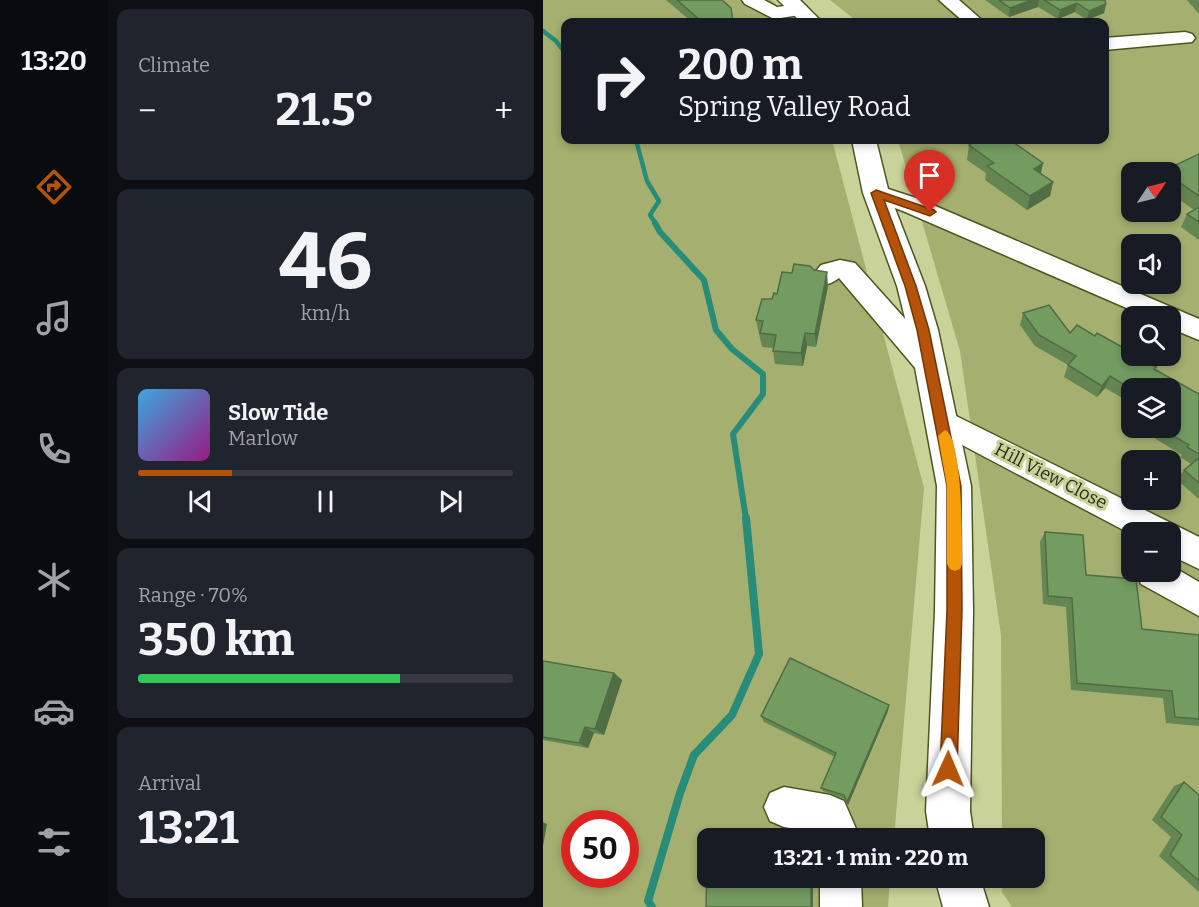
<!DOCTYPE html>
<html lang="en">
<head>
<meta charset="utf-8">
<style>
	:root { --surface:#171b24; --page:#20242c; --text:#f1f3f6; --muted:#9ea1a6; --line:#363941; --accent:#b45309 }
	body { margin:0; font-family:Bitter,serif; background:var(--page); color:var(--text); height:100vh; display:flex; flex-direction:column; font-size:22px; white-space:nowrap }
	* { box-sizing:border-box; margin:0 }
	p { font-size:20px; color:var(--muted) }
	.icon { flex:none; width:33px; height:33px; fill:none; stroke:currentColor; stroke-width:2; stroke-linecap:round; stroke-linejoin:round }
	.map { position:relative; flex:1; overflow:hidden }
	.drawer { display:flex; flex-direction:column; gap:9px; padding:9px; background:#0d0f14; width:435px }
	.drawer>* { flex:none }
	.banner { position:absolute; left:18px; top:18px; width:548px; height:126px; border-radius:12px; box-shadow:0 3px 9px #0003; background:#171b24; color:var(--text); overflow:hidden }
	.needle { width:39px; rotate:55deg }
	.fabs { position:absolute; left:578px; top:162px; display:grid; gap:12px }
	.fabs a { display:grid; place-items:center; width:60px; height:60px; border-radius:12px; background:var(--surface); box-shadow:0 3px 9px #0003; font-size:30px }
	.speed { position:absolute; left:18px; top:810px; display:flex; gap:12px; font-size:30px; font-weight:700; text-align:center }
	.speed>* { display:grid; place-content:center; width:78px; height:78px; border-radius:50%; background:var(--surface); box-shadow:0 3px 9px #0003; line-height:1 }
	.speed .limit { border:9px solid #d22; background:#fff; color:#111 }
	.pin { position:absolute; display:grid; place-items:center; width:51px; height:51px; color:#fff; margin:-62px -26px; border-radius:50% 50% 50% 0; rotate:-45deg; box-shadow:0 0 6px #0007 }
	.pin .icon { rotate:45deg }
	.me { position:absolute; width:66px; margin:-33px; rotate:1deg; stroke-linejoin:round; filter:drop-shadow(0 0 4px #0008) }
	.turn { display:flex; align-items:center; gap:21px; height:126px; padding:0 18px; font-size:27px }
	.turn .icon { width:78px; height:78px; stroke-width:2.5 }
	.turn b { display:block; font-size:42px; line-height:51px }
	.big { font-size:45px; font-weight:700; line-height:1.1 }
	.drawer .widget { flex:1; display:flex; flex-direction:column; justify-content:center; gap:9px; min-width:0; padding:0 21px; border-radius:12px; background:var(--page) }
	.drawer .dial { align-items:center; gap:0 }
	.dial b { font-size:78px; line-height:1 }
	.song { display:flex; align-items:center; gap:18px }
	.cover { width:72px; height:72px; border-radius:9px; background:linear-gradient(135deg,hsl(200 70% 55%),hsl(310 70% 35%)) }
	.played { height:6px; border-radius:3px; background:linear-gradient(90deg,var(--accent) 25%,var(--line) 25%) }
	.keys { display:flex; justify-content:space-around; direction:ltr }
	.heat { display:flex; justify-content:space-between; align-items:center; font-size:33px; direction:ltr }
	.charge { height:9px; border-radius:4px; background:linear-gradient(90deg,#34c759 70%,var(--line) 0) }
	.trip { position:absolute; left:154px; top:828px; width:348px; height:60px; border-radius:12px; background:var(--surface); box-shadow:0 3px 9px #0003; font-weight:700; line-height:60px; text-align:center }
	main { display:flex; flex:1; min-height:0 }
	.tabs { display:flex; flex-direction:column; width:108px; justify-content:space-around; align-items:center; background:#090b0e; color:var(--muted) }
	.tabs .icon { width:42px; height:42px }
	.tabs .on { color:var(--accent) }
	.tabs b { font-size:27px; color:var(--text) }
	.map>svg:first-child { display:block }
	.green { fill:#a5af6f; fill-rule:evenodd }
	.lines { fill:none; stroke-linecap:round; stroke-linejoin:round }
	.stream-far2 { stroke:#278c78; stroke-width:4.5 }
	.stream-far1 { stroke:#278c78; stroke-width:6 }
	.stream { stroke:#278c78; stroke-width:8 }
	.minor-casing { stroke:#4e5521; stroke-width:3 }
	.major-casing { stroke:#4e5521; stroke-width:3 }
	.minor { fill:#fff; fill-rule:evenodd }
	.major { fill:#fff; fill-rule:evenodd }
	.wall { fill:#648653 }
	.shaded-wall { fill:#516d44 }
	.building { fill:#749c61; stroke:#516d44; stroke-width:1.5 }
	.route { fill:#b45309; stroke:#753606; stroke-width:1.5 }
	.slow { fill:#f59e0b }
	.labels { text-anchor:middle; dominant-baseline:central; stroke-width:6; stroke-linejoin:round; paint-order:stroke }
	.street-label { font-size:18px; fill:#2a2e18; stroke:#c8d299 }
</style>
</head>
<body>
<main>
<nav class="tabs">
<b>13:20</b>
<svg class="icon on" aria-label="directions" viewBox="0 0 24 24"><path d="M12 3l9 9-9 9-9-9zM9 14v-3h6M13 9l2 2-2 2"/></svg>
<svg class="icon" aria-label="music" viewBox="0 0 24 24"><path d="M9 18V5l10-2v13"/><circle cx="6" cy="18" r="3"/><circle cx="16" cy="16" r="3"/></svg>
<svg class="icon" aria-label="phone" viewBox="0 0 24 24"><path d="M5 4h4l2 5-3 2q2 4 5 5l2-3 5 2v4C11 20 4 13 5 4z"/></svg>
<svg class="icon" aria-label="climate" viewBox="0 0 24 24"><path d="M12 3v18M4 7l16 10M4 17L20 7"/></svg>
<svg class="icon" aria-label="car" viewBox="0 0 24 24"><path d="M5 17H2v-5l4-1 3-4h7l3 4 3 1v5h-3M9 17h6M6 11h13"/><circle cx="7" cy="17" r="2"/><circle cx="17" cy="17" r="2"/></svg>
<svg class="icon" aria-label="filters" viewBox="0 0 24 24"><path d="M4 7h16M4 17h16"/><circle cx="9" cy="7" r="2"/><circle cx="15" cy="17" r="2"/></svg>
</nav>
<section class="drawer">
<div class="widget"><p>Climate</p>
<div class="heat"><a>−</a><b class="big">21.5°</b><a>+</a></div>
</div>
<div class="widget dial"><b>46</b><p>km/h</p></div>
<div class="widget">
<div class="song"><i class="cover"></i><div><b>Slow Tide</b><p>Marlow</p></div></div>
<div class="played"></div>
<div class="keys"><svg class="icon" aria-label="previous" viewBox="0 0 24 24"><path d="M18 5L8 12l10 7zM5 5v14"/></svg><svg class="icon" aria-label="pause" viewBox="0 0 24 24"><path d="M8 5v14M16 5v14"/></svg><svg class="icon" aria-label="next" viewBox="0 0 24 24"><path d="M6 5l10 7-10 7zM19 5v14"/></svg></div>
</div>
<div class="widget"><p>Range · 70%</p><b class="big">350 km</b><div class="charge"></div></div>
<div class="widget"><p>Arrival</p><b class="big">13:21</b></div>
</section>
<div class="map">
<svg width="656" height="907" viewBox="0 0 656 907">
	<rect width="100%" height="100%" fill="#c8d299"/>
	<g class="green">
		<path d="M 0,0 L 228,0 L 254,22 L 22,22 L 22,140 L 289,140 L 381,488 L 351,838 L 165,838 L 165,878 L 347,878 L 345,907 L 0,907 ZM 32,824 L 82,824 L 82,874 L 32,874 Z"/>
		<path d="M 287,0 L 656,0 L 656,907 L 469,907 L 459,892 L 459,878 L 492,878 L 492,838 L 459,838 L 458,635 L 417,351 L 355,140 L 561,140 L 561,22 L 315,22 ZM 588,172 L 627,172 L 627,212 L 588,212 ZM 588,244 L 627,244 L 627,284 L 588,284 ZM 588,316 L 627,316 L 627,356 L 588,356 ZM 588,388 L 627,388 L 627,428 L 588,428 ZM 588,460 L 627,460 L 627,500 L 588,500 ZM 588,532 L 627,532 L 627,572 L 588,572 Z"/>
	</g>
	<g class="lines">
		<g class="stream-far2">
			<polyline points="0,31 13,41 22,53"/>
			<polyline points="93,140 104,181 116,201 107,215 113,224"/>
		</g>
		<polyline class="stream-far1" points="112,223 117,232 161,280 173,330 189,349 220,374 220,394 190,434 203,519"/>
		<polyline class="stream" points="109,907 105,901 137,793 151,755 189,715 216,654 203,518"/>
		<defs>
			<g id="minor">
				<polygon points="199,0 221,0 234,7 256,4 263,6 265,10 263,14 231,19 202,4"/>
				<polygon points="396,0 416,0 441,22 421,22"/>
				<polygon points="642,32 649,34 652,38 649,42 561,50 561,38"/>
				<polygon points="333,185 376,199 656,319 656,340 627,328 627,316 602,316 360,211 325,198 321,193 325,188"/>
				<path d="M 297,260 L 312,263 L 399,360 L 403,368 L 399,376 L 389,379 L 379,376 L 296,278 C 288,284 283,286 273,282 L 269,276 L 278,265 Z"/>
				<polygon points="399,409 656,537 656,569 627,555 627,532 588,534 389,429 384,421 389,413"/>
				<polygon points="627,565 656,582 656,616 598,584 593,573 627,572"/>
				<polygon points="241,787 287,795 301,801 317,838 277,838 275,833 241,827 227,821 221,807 227,793"/>
				<polygon points="277,878 318,878 319,907 277,907"/>
			</g>
			<g id="major">
				<polygon points="235,0 257,0 279,22 258,22"/>
				<polygon points="309,140 333,140 346,193 382,286 395,330 428,486 430,611 427,811 431,838 387,838 383,811 392,611 394,486 365,330 354,286 320,193"/>
				<polygon points="392,878 437,878 446,907 400,907"/>
			</g>
		</defs>
		<use href="#minor" class="minor-casing"/>
		<use href="#major" class="major-casing"/>
		<use href="#minor" class="minor"/>
		<use href="#major" class="major"/>
	</g>
	<g class="wall">
		<polygon points="123,0 179,0 190,22 149,22"/>
		<polygon points="442,0 562,0 563,4 561,13 544,20 532,12 515,19 495,7 466,17"/>
		<polygon points="644,0 656,0 656,14"/>
		<polygon points="426,145 500,163 498,173 510,182 507,196 484,210 442,180 443,173 424,160"/>
		<polygon points="656,154 656,240 638,227 644,214 651,210 627,193 627,172 620,172 620,171"/>
		<polygon points="249,273 285,286 273,347 264,346 260,366 232,364 230,351 230,348 219,347 213,320"/>
		<polygon points="480,313 527,333 552,336 613,367 612,370 656,394 656,499 634,480 641,470 648,464 637,457 639,455 603,433 606,428 627,428 627,388 588,388 588,403 562,388 554,397 521,377 525,365 492,346 477,325"/>
		<polygon points="502,532 599,629 656,635 656,726 623,723 620,698 528,690 523,607 500,604 497,542"/>
		<polygon points="0,661 71,673 79,680 61,735 51,733 45,748 0,740"/>
		<polygon points="345,711 305,805 302,799 280,791 278,788 292,757 221,722 218,716"/>
		<polygon points="641,782 656,795 656,892 616,856 628,837 609,820 631,786"/>
	</g>
	<g class="shaded-wall">
		<polygon points="489,0 496,0 495,7 466,17 467,8"/>
		<polygon points="534,3 532,12 515,19 517,10"/>
		<polygon points="563,4 561,13 544,20 546,11"/>
		<polygon points="500,163 497,177 491,169"/>
		<polygon points="510,182 507,196 484,210 487,196"/>
		<polygon points="284,272 285,286 273,347 272,334"/>
		<polygon points="262,333 264,346 260,366 258,353"/>
		<polygon points="567,376 562,388 554,397 559,386"/>
		<polygon points="71,673 79,680 61,735 52,729"/>
		<polygon points="346,705 345,711 305,805 304,802"/>
		<polygon points="42,727 51,733 45,748 36,743"/>
		<polygon points="0,822 4,824 0,846"/>
		<rect x="268" y="878" width="2" height="29"/>
	</g>
	<g class="building">
		<polygon points="134,0 179,0 188,8 190,22 159,22"/>
		<polygon points="456,0 489,0 467,8"/>
		<polygon points="501,0 562,0 563,4 546,11 534,3 517,10"/>
		<polygon points="436,140 467,140 500,163 491,169 510,182 487,196 444,166 451,163 426,145"/>
		<polygon points="656,154 656,196 627,176 627,172 622,172 620,171"/>
		<polygon points="656,207 656,222 644,214"/>
		<polygon points="251,264 267,266 271,270 284,272 272,334 262,333 258,353 230,351 233,335 217,333 220,321 213,320 219,299 229,299 231,293 234,294 239,272 249,273"/>
		<polygon points="506,305 527,333 534,325 552,336 554,333 588,352 588,356 593,356 613,367 611,369 656,394 656,454 644,447 646,445 617,428 627,428 627,388 588,389 567,376 559,386 525,365 533,356 496,335 480,313"/>
		<polygon points="656,458 656,483 641,470"/>
		<polygon points="502,532 540,535 543,575 593,579 599,629 656,635 656,719 632,717 629,691 534,683 529,598 505,596"/>
		<polygon points="247,658 346,705 304,802 301,795 278,788 293,753 218,716"/>
		<polygon points="0,661 71,673 52,729 42,727 36,743 0,737"/>
		<polygon points="641,782 656,795 656,881 627,855 639,835 618,817"/>
		<polygon points="164,864 165,864 165,878 268,878 268,907 163,907"/>
	</g>
	<polygon class="route" points="333,190 391,210 393,212 387,216 341,200 373,286 386,330 418,486 419,610 414,769 412,775 405,777 399,775 397,769 404,610 404,486 374,330 362,286 328,193"/>
	<path class="slow" d="M 402,430 C 420,437 419,543 419,564 L 417,569 L 412,571 L 407,569 L 404,564 L 404,486 L 395,436 Z"/>
	<g class="labels">
		<g class="street-label">
			<text transform="translate(508 476) rotate(27)">Hill View Close</text>
		</g>
	</g>
</svg>
<div class="fabs">
<a><svg class="needle" viewBox="-14 -14 28 28"><path d="M0-13l5 13h-10z" fill="#e53935"/><path d="M0 13l5-13h-10z" fill="#9ea1a6"/></svg></a>
<a><svg class="icon" aria-label="sound" viewBox="0 0 24 24"><path d="M4 9h4l5-4v14l-5-4H4zM17 9q2 3 0 6"/></svg></a>
<a><svg class="icon" aria-label="search" viewBox="0 0 24 24"><circle cx="10" cy="10" r="6"/><path d="M15 15l6 6"/></svg></a>
<a><svg class="icon" aria-label="layers" viewBox="0 0 24 24"><path d="M12 4l9 5-9 5-9-5zM3 14l9 5 9-5"/></svg></a>
<a>+</a>
<a>−</a>
</div>
<div class="speed"><div class="limit">50</div></div>
<div class="pin" style="left:387px;top:212px;background:#d93025"><svg class="icon" aria-label="arrive" viewBox="0 0 24 24"><path d="M6 21V4h12l-3 4 3 4H6"/></svg></div>
<svg class="me" style="left:405px;top:769px" viewBox="-20 -20 40 40"><path d="M0-17L14 15 0 8-14 15z" fill="#b45309" stroke="#fff" stroke-width="4"/></svg>
<div class="trip">13:21 · 1 min · 220 m</div>
<div class="banner">
<div class="turn"><svg class="icon" aria-label="right" viewBox="0 0 24 24"><path d="M7 20v-9h11M14 6l5 5-5 5"/></svg><div><b>200 m</b>Spring Valley Road</div></div>
</div>
</div>
</main>
</body>
</html>
